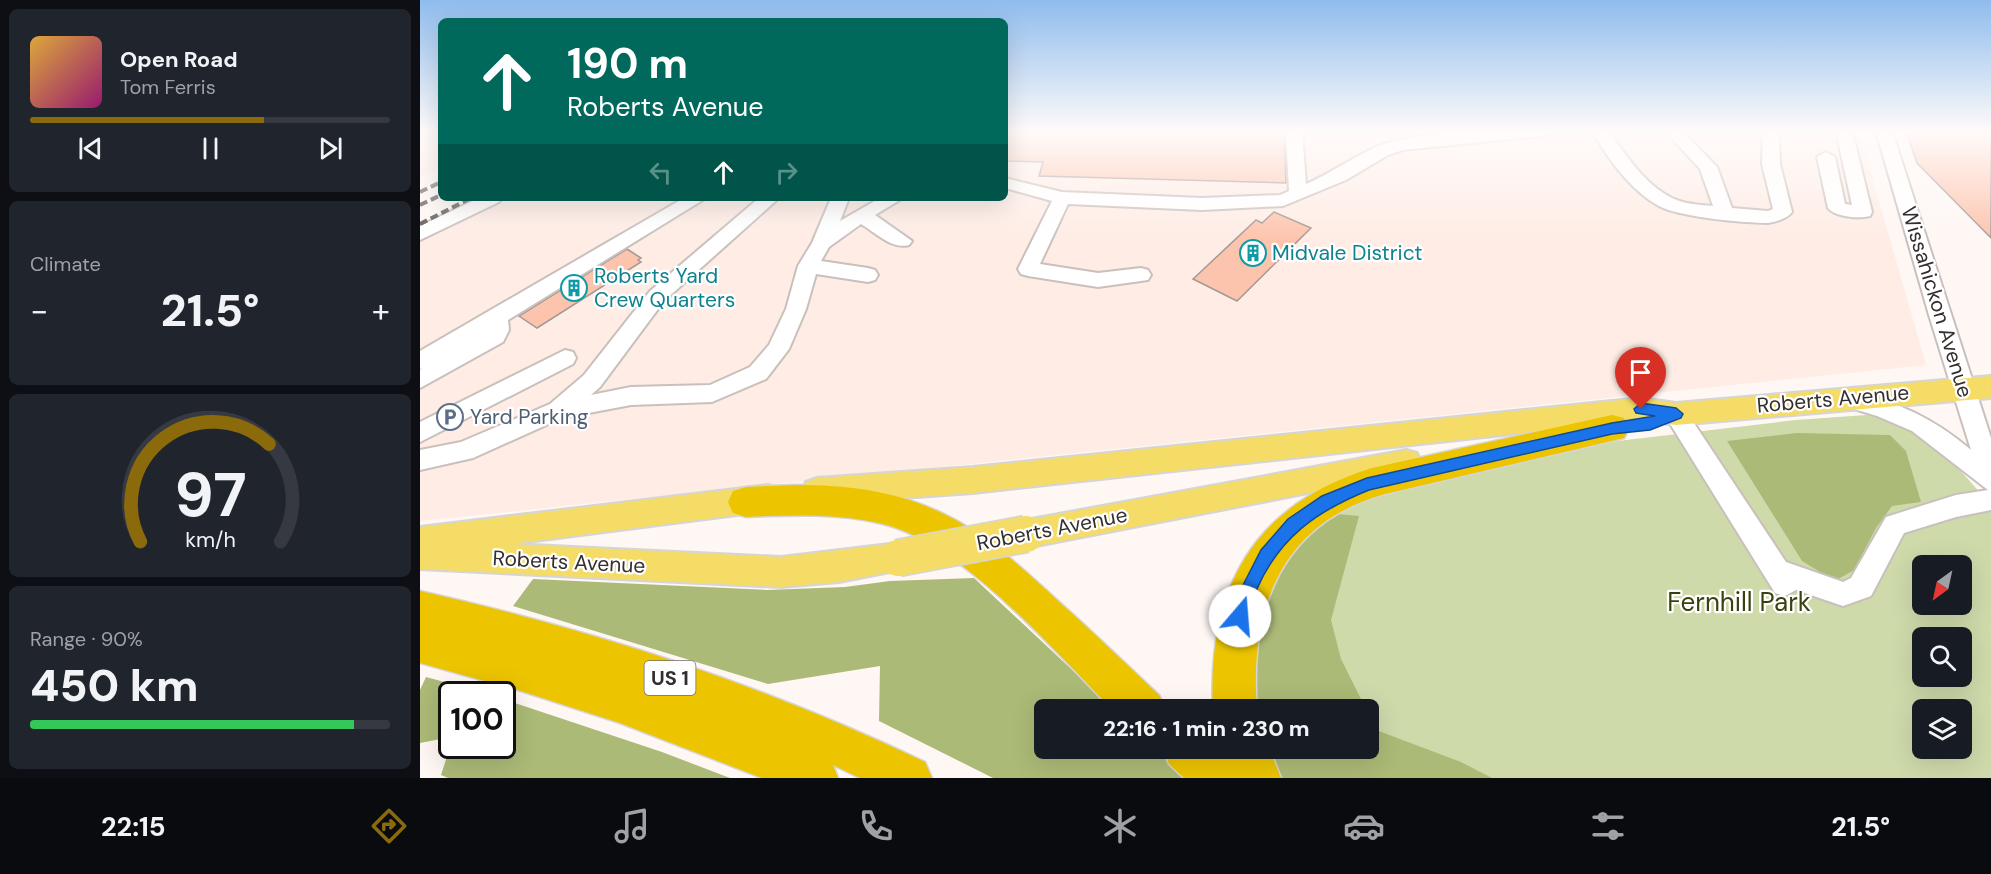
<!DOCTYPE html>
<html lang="en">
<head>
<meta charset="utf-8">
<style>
	:root { --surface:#171b24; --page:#20242c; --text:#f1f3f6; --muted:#9ea1a6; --line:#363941; --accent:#8a6a0a }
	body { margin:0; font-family:"DM Sans",sans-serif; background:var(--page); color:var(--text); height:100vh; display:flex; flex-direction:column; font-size:22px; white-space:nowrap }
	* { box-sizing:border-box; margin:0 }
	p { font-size:20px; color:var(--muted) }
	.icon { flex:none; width:33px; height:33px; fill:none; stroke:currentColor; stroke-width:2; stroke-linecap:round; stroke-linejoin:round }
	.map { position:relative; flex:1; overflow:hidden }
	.details { display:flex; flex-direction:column; gap:9px; padding:9px; background:#0d0f14; width:420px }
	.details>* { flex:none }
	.hud { position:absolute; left:18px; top:18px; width:570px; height:183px; border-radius:9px; box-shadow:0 6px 24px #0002; background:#00695c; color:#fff; overflow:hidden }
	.needle { width:39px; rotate:213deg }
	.fabs { position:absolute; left:1492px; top:555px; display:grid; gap:12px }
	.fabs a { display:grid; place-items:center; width:60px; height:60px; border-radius:9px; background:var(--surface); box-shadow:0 6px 24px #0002; font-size:30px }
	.speed { position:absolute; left:18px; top:681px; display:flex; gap:12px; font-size:30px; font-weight:700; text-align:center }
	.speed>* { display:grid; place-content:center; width:78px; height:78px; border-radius:50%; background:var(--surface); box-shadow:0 6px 24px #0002; line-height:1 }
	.speed .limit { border:3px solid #111; border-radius:9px; background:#fff; color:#111 }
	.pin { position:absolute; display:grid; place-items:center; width:51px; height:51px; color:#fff; margin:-62px -26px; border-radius:50% 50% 50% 0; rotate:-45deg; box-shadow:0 0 6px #0007 }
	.pin .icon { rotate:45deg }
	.me { position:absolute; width:66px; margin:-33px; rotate:18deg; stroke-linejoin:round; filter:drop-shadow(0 0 4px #0008) }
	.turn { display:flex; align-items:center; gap:21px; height:126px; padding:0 30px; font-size:27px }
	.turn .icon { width:78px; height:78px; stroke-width:2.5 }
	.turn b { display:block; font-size:42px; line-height:51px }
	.lanes { display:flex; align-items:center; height:57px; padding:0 30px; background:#0003; justify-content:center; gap:30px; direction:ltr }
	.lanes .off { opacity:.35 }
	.big { font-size:45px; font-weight:800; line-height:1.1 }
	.details .widget { flex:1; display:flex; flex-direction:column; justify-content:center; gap:9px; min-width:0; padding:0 21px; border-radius:9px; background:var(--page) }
	.details .dial { align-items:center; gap:0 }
	.dial svg { height:156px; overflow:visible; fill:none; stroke:var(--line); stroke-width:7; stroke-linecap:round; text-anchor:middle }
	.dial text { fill:var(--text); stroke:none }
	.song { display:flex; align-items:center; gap:18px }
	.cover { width:72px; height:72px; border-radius:9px; background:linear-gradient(135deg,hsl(40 70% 55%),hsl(320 70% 35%)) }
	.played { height:6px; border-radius:3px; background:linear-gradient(90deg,var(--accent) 65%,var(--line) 65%) }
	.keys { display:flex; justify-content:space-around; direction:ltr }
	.heat { display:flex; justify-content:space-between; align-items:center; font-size:33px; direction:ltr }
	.charge { height:9px; border-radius:4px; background:linear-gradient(90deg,#34c759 90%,var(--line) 0) }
	.trip { position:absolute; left:614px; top:699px; width:345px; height:60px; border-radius:9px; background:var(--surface); box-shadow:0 6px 24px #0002; font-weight:800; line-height:60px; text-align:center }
	.dock { display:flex; height:96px; justify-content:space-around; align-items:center; background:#090b0e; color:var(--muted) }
	.dock .icon { width:42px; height:42px }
	.dock .on { color:var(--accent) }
	.dock b { font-size:27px; color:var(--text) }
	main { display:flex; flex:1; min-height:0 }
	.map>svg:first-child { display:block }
	.built { fill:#feece5 }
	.green { fill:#cfdaab; fill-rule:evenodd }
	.forest { fill:#acba77 }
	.building { fill:#fdc4ad; stroke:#a39a97; stroke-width:1.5 }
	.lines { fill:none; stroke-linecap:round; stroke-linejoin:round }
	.minor-casing { stroke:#c9c0bc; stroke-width:4 }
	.major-casing { stroke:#d6d5d5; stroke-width:4 }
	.highway-casing { stroke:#d6d5d5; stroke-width:3 }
	.minor { fill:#fff; fill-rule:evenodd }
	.major { fill:#f4dc66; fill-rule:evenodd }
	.highway { fill:#ecc400; fill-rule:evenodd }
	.rail { stroke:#575351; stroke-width:4; stroke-dasharray:8 4; stroke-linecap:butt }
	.major-bridge-casing { stroke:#d6d5d5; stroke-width:39; stroke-linecap:butt }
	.major-bridge { stroke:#f4dc66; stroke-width:36 }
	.route { fill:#1a73e8; stroke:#114b97; stroke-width:1.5 }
	.labels { text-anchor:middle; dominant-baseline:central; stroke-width:4.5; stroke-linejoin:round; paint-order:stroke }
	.shield { fill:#fff; stroke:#706d6d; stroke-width:1.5 }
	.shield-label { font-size:20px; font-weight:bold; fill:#332f2e }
	.culture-label { font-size:21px; fill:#0d838f; stroke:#fff; text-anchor:start }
	.street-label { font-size:21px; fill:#332f2e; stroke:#fff }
	.service-label { font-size:21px; fill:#4e5e75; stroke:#fff; text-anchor:start }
	.near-park-label { font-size:26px; fill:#39410e; stroke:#fff }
</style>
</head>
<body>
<main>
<section class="details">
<div class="widget">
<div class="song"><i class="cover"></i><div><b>Open Road</b><p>Tom Ferris</p></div></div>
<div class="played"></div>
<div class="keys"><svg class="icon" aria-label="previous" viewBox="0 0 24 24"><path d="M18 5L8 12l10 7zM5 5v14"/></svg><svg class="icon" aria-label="pause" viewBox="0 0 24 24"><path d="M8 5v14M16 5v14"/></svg><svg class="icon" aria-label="next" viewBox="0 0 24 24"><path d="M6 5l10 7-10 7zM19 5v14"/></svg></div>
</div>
<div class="widget"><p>Climate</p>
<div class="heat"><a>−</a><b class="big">21.5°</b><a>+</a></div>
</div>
<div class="widget dial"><svg viewBox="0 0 100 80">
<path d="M14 69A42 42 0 1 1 86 69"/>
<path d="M14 69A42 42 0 0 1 80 19" stroke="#8a6a0a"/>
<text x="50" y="56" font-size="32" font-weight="700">97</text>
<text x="50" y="72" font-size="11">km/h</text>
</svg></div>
<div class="widget"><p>Range · 90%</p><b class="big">450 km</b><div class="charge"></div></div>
</section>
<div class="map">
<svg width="1571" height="778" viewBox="0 0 1571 778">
	<rect width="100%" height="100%" fill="#fef7f4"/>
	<g class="built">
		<polygon points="0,131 21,131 21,167 0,177"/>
		<polygon points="585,131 1439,131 1506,365 0,521 0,230 63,198 585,198"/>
	</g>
	<path class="green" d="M 1446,415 C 1503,423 1535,464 1571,505 L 1571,778 L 864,778 L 856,768 L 948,748 L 948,710 L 826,710 L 833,598 L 936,495 L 1172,444 L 1376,420 ZM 1503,566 L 1542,566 L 1542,604 L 1503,604 ZM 1503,638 L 1542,638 L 1542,676 L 1503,676 ZM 1503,710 L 1542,710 L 1542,748 L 1503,748 Z"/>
	<g class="forest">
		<polygon points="1377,433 1470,435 1486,451 1501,502 1472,506 1456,528 1434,570 1415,581 1382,561 1307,441"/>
		<polygon points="904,513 939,516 911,620 921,659 946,709 836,709 833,616 859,555"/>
		<polygon points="554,578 694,709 624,710 624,748 735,749 767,778 573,778 459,721 460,666 348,684 93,606 113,579 347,590 425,587 470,581"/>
		<polygon points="6,677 68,694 32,694 31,737 0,743 0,690"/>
		<polygon points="83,699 242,752 310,778 28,778 21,775 31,744 82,746"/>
		<polygon points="948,714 956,730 1041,762 1072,778 862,778 846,749 948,748"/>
	</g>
	<g class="building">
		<polygon points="585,131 864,131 866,183 619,176 623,162 585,161"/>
		<polygon points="1486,131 1571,131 1571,238 1497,163"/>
		<polygon points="854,212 891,228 817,301 773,279 836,220 842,223"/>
		<polygon points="207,249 221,258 218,260 221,262 117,328 99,316"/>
	</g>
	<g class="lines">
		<defs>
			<g id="minor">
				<path d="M 866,131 L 882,131 L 886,184 C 911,173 932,158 956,147 C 991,132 1090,128 1130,131 L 1122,136 L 983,150 L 968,155 L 926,180 L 863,206 L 782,210 L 648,204 L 620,264 L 678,273 L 721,268 L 728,270 L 731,275 L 728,280 L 678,287 L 608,276 L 601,274 L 598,269 L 632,201 L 585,188 L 585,178 L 642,192 L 782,198 L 860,195 L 869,191 Z"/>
				<path d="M 1172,131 L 1188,131 C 1206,155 1224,184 1252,198 C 1264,204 1280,205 1293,206 L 1280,169 L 1245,131 L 1262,131 L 1297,167 L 1312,208 L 1348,211 L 1353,209 L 1342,164 L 1343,131 L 1359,131 L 1360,164 L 1372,212 C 1368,218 1356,222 1348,223 C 1324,223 1259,217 1239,206 C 1211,191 1187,157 1172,131 Z"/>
				<path d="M 1416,131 L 1432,131 L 1452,212 L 1450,216 C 1439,219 1415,217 1408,208 L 1397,157 L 1406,152 L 1415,157 L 1425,204 L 1432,205 Z"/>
				<path d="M 1456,131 L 1472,131 L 1571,438 L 1571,510 L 1536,517 L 1484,533 L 1451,596 L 1423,606 L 1376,590 L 1365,596 L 1355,593 L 1244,414 L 1248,408 L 1256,405 L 1264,408 L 1366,562 L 1423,582 L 1431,578 L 1466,517 L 1536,495 L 1568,490 L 1492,431 L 1457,416 L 1421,405 L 1418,399 L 1421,393 L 1429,390 C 1479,403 1512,417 1551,450 L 1509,315 Z"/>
				<polygon points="59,198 82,198 79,202 0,240 0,226"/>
				<polygon points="264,198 286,198 88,320 89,330 83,342 0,388 0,370 2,368 0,369 0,351"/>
				<path d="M 339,198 L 359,198 L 244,301 L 180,387 L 171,395 L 211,387 L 290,385 L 330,367 L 349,345 L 366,309 L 378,266 L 392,243 L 411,198 L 429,198 L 420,221 L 460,198 L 483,198 L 455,215 L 492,241 L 489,245 C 472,250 455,232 441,224 L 409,247 L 401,261 L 448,268 L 455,270 L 458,275 L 455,280 L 448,282 L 396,274 L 386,309 L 369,349 L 346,379 L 292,402 L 211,405 L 142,418 L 53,458 L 0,470 L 0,450 L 41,442 L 130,404 L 164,375 L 230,291 Z"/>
				<polygon points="145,350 153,352 156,358 153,364 0,442 0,422"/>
			</g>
			<g id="major">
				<polygon points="1571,376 1571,398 1256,425 1221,420 553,493 397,504 386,500 381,491 386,482 397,478 553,467 1221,398 1256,403"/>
				<polygon points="986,450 997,453 1001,462 997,471 986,474 606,548 594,544 590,534 594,524 606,520"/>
				<polygon points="348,485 359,489 364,498 359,507 348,511 91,544 361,557 478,543 490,548 495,558 490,568 419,582 361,587 0,569 0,527"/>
			</g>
			<g id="highway">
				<path d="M 1192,415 L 1204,418 L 1209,428 L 1204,438 L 965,494 C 860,523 829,610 837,710 L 793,710 C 787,588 833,505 952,468 Z"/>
				<path d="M 377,485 C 428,485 477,491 524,514 C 566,534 601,567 636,599 C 671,630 705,663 739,695 L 746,710 L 693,710 C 635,652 542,543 463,524 C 419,513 371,515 326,517 L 313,513 L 308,502 L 313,491 L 326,487 Z"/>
				<path d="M 0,591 C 177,631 341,684 505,762 L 512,778 L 440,778 L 413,765 L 418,778 L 342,778 L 200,723 L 101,691 L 0,663 Z"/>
				<polygon points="743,748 799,748 806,756 804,748 849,748 861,778 764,778 749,764"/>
			</g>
		</defs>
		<use href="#minor" class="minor-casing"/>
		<use href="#major" class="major-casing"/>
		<use href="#highway" class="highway-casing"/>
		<use href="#minor" class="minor"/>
		<use href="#major" class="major"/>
		<use href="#highway" class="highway"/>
		<g class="rail">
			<polyline points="0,192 21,182"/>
			<polyline points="0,205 21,195"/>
			<polyline points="0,224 51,198"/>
		</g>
		<defs>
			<polyline id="major-bridge" points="478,558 606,534"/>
		</defs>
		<use href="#major-bridge" class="major-bridge-casing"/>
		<use href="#major-bridge" class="major-bridge"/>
	</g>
	<linearGradient id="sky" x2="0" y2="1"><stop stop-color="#8fbced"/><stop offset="0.55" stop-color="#fffbfa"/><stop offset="1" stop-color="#fffbfa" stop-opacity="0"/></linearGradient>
	<rect width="1571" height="240" fill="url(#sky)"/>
	<path class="route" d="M 1221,403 L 1256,408 L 1263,414 L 1261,418 L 1230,430 L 1192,434 L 949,490 C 897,511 859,537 836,591 C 832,601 831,612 826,622 L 820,624 L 814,622 L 812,616 L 820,591 L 841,550 L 868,519 L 902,496 L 947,478 L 1192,423 L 1235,416 L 1216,413 L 1214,409 Z"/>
	<defs>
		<symbol id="building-ring" viewBox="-11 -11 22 22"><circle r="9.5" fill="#fff" stroke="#0f9aa8" stroke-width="1.5"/><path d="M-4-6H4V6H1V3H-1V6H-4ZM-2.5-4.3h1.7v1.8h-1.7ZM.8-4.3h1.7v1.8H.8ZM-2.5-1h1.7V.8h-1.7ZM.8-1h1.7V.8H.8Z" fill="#0f9aa8"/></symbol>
		<symbol id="parking-ring" viewBox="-11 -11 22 22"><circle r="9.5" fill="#fff" stroke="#5c6f8a" stroke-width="1.5"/><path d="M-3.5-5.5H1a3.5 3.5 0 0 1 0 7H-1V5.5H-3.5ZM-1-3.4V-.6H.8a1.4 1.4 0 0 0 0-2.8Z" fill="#5c6f8a"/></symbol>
	</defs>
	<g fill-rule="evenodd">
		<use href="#building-ring" x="818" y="238" width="30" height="30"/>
		<use href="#building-ring" x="139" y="273" width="30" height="30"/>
		<use href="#parking-ring" x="15" y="402" width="30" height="30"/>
	</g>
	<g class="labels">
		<rect class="shield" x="224.5" y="661" width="51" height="34" rx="4.5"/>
		<g class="shield-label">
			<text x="250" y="678">US 1</text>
		</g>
		<g class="culture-label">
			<text x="852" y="253">Midvale District</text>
			<text x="174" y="276">Roberts Yard<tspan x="174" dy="24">Crew Quarters</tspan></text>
		</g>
		<g class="street-label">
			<text transform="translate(1517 302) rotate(73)">Wissahickon Avenue</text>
			<text transform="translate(1413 399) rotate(-5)">Roberts Avenue</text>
			<text transform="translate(632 529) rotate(-11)">Roberts Avenue</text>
			<text transform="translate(149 562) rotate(3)">Roberts Avenue</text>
		</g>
		<g class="service-label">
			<text x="50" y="417">Yard Parking</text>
		</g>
		<g class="near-park-label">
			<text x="1319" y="602">Fernhill Park</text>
		</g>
	</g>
</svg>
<div class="fabs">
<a><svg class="needle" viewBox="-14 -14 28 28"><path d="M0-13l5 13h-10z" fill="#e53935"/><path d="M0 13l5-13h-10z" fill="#9ea1a6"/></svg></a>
<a><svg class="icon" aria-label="search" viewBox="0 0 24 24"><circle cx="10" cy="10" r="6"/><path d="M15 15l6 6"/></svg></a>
<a><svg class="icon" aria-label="layers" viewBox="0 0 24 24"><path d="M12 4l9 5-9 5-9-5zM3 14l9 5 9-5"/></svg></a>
</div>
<div class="speed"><div class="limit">100</div></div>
<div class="pin" style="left:1221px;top:409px;background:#d93025"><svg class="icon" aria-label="arrive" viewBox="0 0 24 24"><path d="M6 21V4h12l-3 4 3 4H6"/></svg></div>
<svg class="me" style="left:820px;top:616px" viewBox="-20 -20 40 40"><circle r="19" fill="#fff"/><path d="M0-13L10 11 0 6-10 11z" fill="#1a73e8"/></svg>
<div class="trip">22:16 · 1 min · 230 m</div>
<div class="hud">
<div class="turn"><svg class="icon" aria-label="ahead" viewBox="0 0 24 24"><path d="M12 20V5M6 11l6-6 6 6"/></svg><div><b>190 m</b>Roberts Avenue</div></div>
<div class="lanes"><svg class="icon off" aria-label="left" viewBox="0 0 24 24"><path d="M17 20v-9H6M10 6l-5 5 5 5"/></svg><svg class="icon" aria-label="ahead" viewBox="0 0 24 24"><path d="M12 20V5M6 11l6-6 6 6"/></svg><svg class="icon off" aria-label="right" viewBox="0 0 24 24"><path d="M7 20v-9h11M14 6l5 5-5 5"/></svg></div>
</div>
</div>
</main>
<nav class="dock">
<b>22:15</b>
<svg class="icon on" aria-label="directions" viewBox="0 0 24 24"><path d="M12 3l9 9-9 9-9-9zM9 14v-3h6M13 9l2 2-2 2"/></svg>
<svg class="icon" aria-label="music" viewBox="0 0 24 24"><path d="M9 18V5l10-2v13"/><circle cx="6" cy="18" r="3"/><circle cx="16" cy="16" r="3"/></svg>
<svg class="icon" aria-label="phone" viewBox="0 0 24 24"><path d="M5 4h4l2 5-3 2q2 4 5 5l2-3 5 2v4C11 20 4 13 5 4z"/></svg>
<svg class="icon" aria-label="climate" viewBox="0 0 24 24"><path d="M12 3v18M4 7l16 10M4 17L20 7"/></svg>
<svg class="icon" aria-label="car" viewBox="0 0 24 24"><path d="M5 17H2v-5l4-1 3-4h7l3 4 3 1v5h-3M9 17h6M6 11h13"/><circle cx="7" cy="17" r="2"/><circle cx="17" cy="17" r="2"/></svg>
<svg class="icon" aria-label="filters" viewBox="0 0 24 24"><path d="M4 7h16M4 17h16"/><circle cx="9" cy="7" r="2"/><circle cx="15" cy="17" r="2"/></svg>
<b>21.5°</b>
</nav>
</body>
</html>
